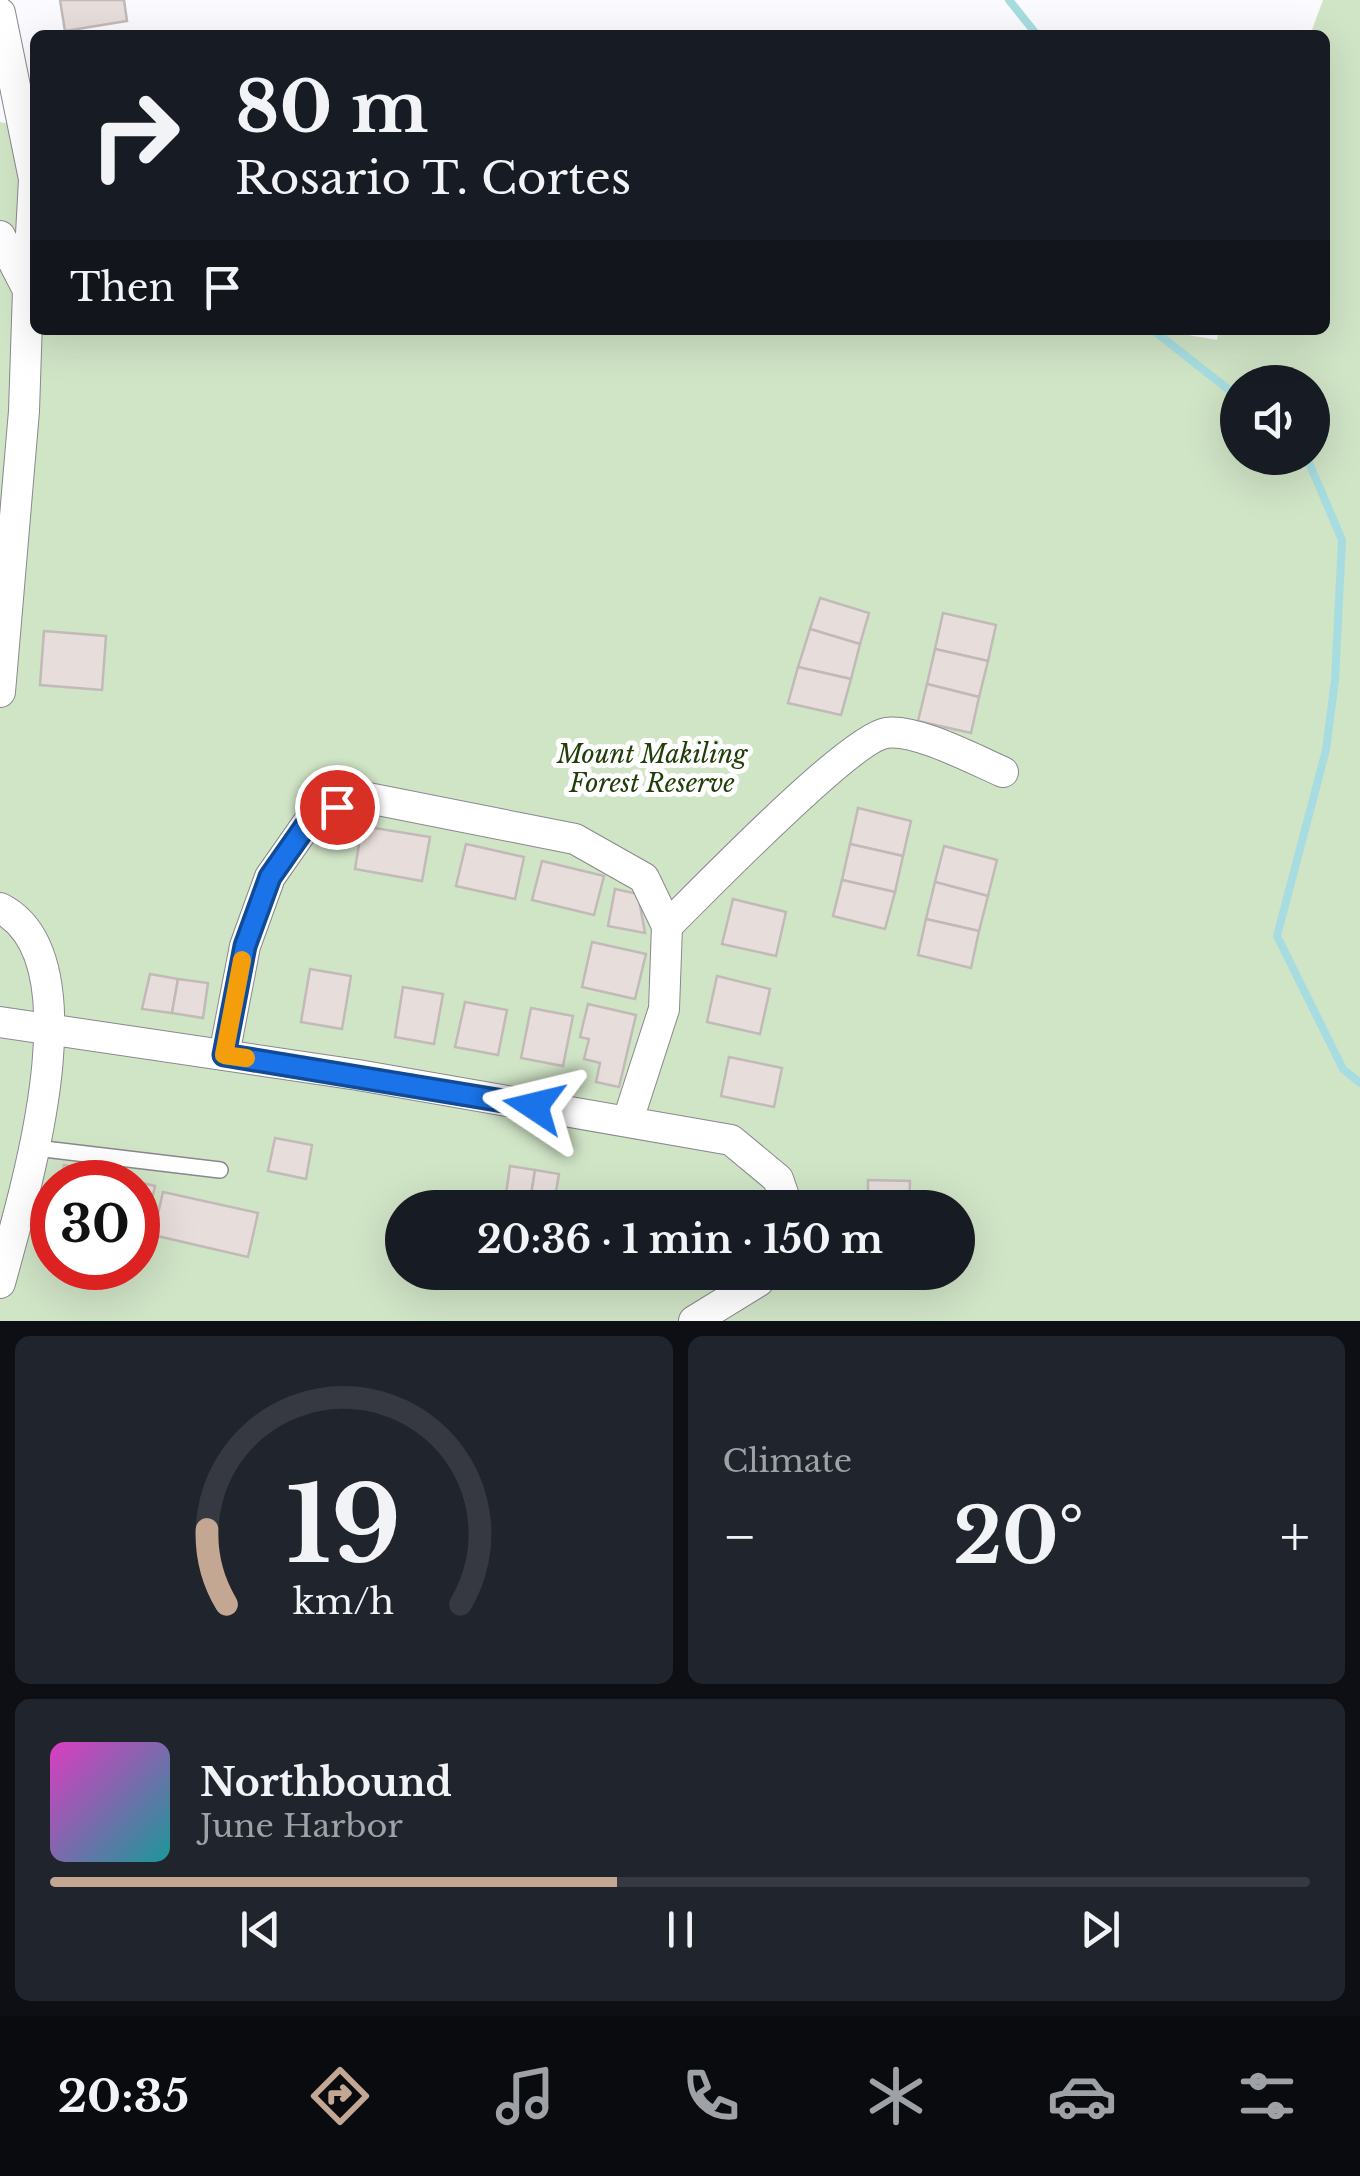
<!DOCTYPE html>
<html lang="en">
<head>
<meta charset="utf-8">
<style>
	:root { --surface:#171b24; --page:#20242c; --text:#f1f3f6; --muted:#9ea1a6; --line:#363941; --accent:#c4a792 }
	body { margin:0; font-family:"Libre Baskerville",serif; background:var(--page); color:var(--text); height:100vh; display:flex; flex-direction:column; font-size:38px; white-space:nowrap }
	* { box-sizing:border-box; margin:0 }
	p { font-size:32px; color:var(--muted) }
	.icon { flex:none; width:55px; height:55px; fill:none; stroke:currentColor; stroke-width:2; stroke-linecap:round; stroke-linejoin:round }
	.map { position:relative; height:1321px; overflow:hidden }
	.panel { display:flex; flex-direction:column; gap:15px; padding:15px; background:#0d0f14; flex:1 }
	.panel>* { flex:none }
	.hud { position:absolute; left:30px; top:30px; width:1300px; height:305px; border-radius:15px; box-shadow:0 10px 40px #0002; background:#171b24; color:var(--text); overflow:hidden }
	.buttons { position:absolute; left:1220px; top:365px; display:grid; gap:20px }
	.buttons a { display:grid; place-items:center; width:110px; height:110px; border-radius:50%; background:var(--surface); box-shadow:0 10px 40px #0002; font-size:50px }
	.speed { position:absolute; left:30px; top:1160px; display:flex; gap:20px; font-size:50px; font-weight:700; text-align:center }
	.speed>* { display:grid; place-content:center; width:130px; height:130px; border-radius:50%; background:var(--surface); box-shadow:0 10px 40px #0002; line-height:1 }
	.speed .limit { border:15px solid #d22; background:#fff; color:#111 }
	.pin { position:absolute; display:grid; place-items:center; width:85px; height:85px; color:#fff; margin:-42px; border:5px solid #fff; border-radius:50%; box-shadow:0 2px 10px #0007 }
	.me { position:absolute; width:110px; margin:-55px; rotate:280deg; stroke-linejoin:round; filter:drop-shadow(0 0 8px #0008) }
	.turn { display:flex; align-items:center; gap:35px; height:210px; padding:0 40px; font-size:45px }
	.turn .icon { width:130px; height:130px; stroke-width:2.5 }
	.turn b { display:block; font-size:70px; line-height:85px }
	.then { display:flex; align-items:center; height:95px; padding:0 40px; background:#0003; gap:20px; font-size:38px }
	.big { font-size:75px; font-weight:800; line-height:1.1 }
	.panel .tile { flex:1; display:flex; flex-direction:column; justify-content:center; gap:15px; min-width:0; padding:0 35px; border-radius:15px; background:var(--page) }
	.panel .dial { align-items:center; gap:0 }
	.dial svg { height:260px; overflow:visible; fill:none; stroke:var(--line); stroke-width:7; stroke-linecap:round; text-anchor:middle }
	.dial text { fill:var(--text); stroke:none }
	.song { display:flex; align-items:center; gap:30px }
	.cover { width:120px; height:120px; border-radius:15px; background:linear-gradient(135deg,hsl(310 70% 55%),hsl(180 70% 35%)) }
	.played { height:10px; border-radius:5px; background:linear-gradient(90deg,var(--accent) 45%,var(--line) 45%) }
	.keys { display:flex; justify-content:space-around; direction:ltr }
	.heat { display:flex; justify-content:space-between; align-items:center; font-size:55px; direction:ltr }
	.panel .tiles { flex:1; display:grid; gap:15px; grid-template-columns:1fr 1fr }
	.tile:last-child { grid-column:span 2 }
	.trip { position:absolute; left:385px; top:1190px; width:590px; height:100px; border-radius:50px; background:var(--surface); box-shadow:0 10px 40px #0002; font-weight:800; line-height:100px; text-align:center }
	.tabs { display:flex; height:160px; justify-content:space-around; align-items:center; background:#090b0e; color:var(--muted) }
	.tabs .icon { width:70px; height:70px }
	.tabs .current { color:var(--accent) }
	.tabs b { font-size:45px; color:var(--text) }
	.map>svg:first-child { display:block }
	.green { fill:#d0e4c6; fill-rule:evenodd }
	.lines { fill:none; stroke-linecap:round; stroke-linejoin:round }
	.stream { stroke:#a7dde0; stroke-width:8 }
	.building { fill:#e7dedc; stroke:#c2bab8; stroke-width:2.5 }
	.lane-casing { stroke:#88888e; stroke-width:18 }
	.street-casing { stroke:#88888e; stroke-width:32 }
	.lane { stroke:#fff; stroke-width:15 }
	.street { stroke:#fff; stroke-width:30 }
	.route-casing { stroke:#114b97; stroke-width:25 }
	.route { stroke:#1a73e8; stroke-width:18 }
	.slow { stroke:#f59e0b; stroke-width:18 }
	.labels { text-anchor:middle; dominant-baseline:central; stroke-width:10; stroke-linejoin:round; paint-order:stroke }
	.park-label { font-size:25px; font-style:italic; fill:#203e0a; stroke:#fff }
</style>
</head>
<body>
<div class="map">
<svg width="1360" height="1321" viewBox="0 0 1360 1321">
	<rect width="100%" height="100%" fill="#fafaff"/>
	<path class="green" d="M 1323,0 L 1360,0 L 1360,1321 L 0,1321 L 0,122 L 35,129 L 35,330 L 1158,330 L 1217,340 L 1219,330 L 1325,330 L 1325,35 L 1310,35 ZM 1238,382 L 1312,382 L 1312,458 L 1238,458 ZM 52,1182 L 138,1182 L 138,1268 L 52,1268 ZM 402,1208 L 958,1208 L 958,1272 L 402,1272 Z"/>
	<g class="lines">
		<g class="stream">
			<polyline points="1009,0 1037,35"/>
			<polyline points="1153,330 1238,397"/>
			<polyline points="1307,458 1342,540 1335,680 1326,750 1277,936 1343,1069 1360,1083"/>
		</g>
	</g>
	<g class="building">
		<polygon points="60,0 124,0 127,21 65,31"/>
		<polygon points="820,598 869,613 860,644 810,629"/>
		<polygon points="943,613 996,625 988,661 935,649"/>
		<polygon points="810,629 860,644 851,679 798,667"/>
		<polygon points="44,631 106,636 102,690 40,685"/>
		<polygon points="935,649 988,661 979,697 927,684"/>
		<polygon points="798,667 851,679 841,715 788,703"/>
		<polygon points="927,684 979,697 971,733 918,721"/>
		<polygon points="858,808 911,821 903,856 850,844"/>
		<polygon points="362,826 430,837 422,881 355,869"/>
		<polygon points="466,844 524,857 515,899 456,886"/>
		<polygon points="850,844 903,856 895,892 842,880"/>
		<polygon points="944,846 997,860 988,896 935,882"/>
		<polygon points="542,861 604,876 594,915 532,900"/>
		<polygon points="842,880 895,892 885,929 833,916"/>
		<polygon points="935,882 988,896 979,931 926,919"/>
		<polygon points="615,889 638,894 645,933 608,926"/>
		<polygon points="733,899 786,912 776,956 722,944"/>
		<polygon points="926,919 979,931 971,968 918,955"/>
		<polygon points="592,942 646,954 635,999 582,987"/>
		<polygon points="310,969 351,976 342,1029 301,1022"/>
		<polygon points="150,974 178,979 172,1013 142,1009"/>
		<polygon points="717,976 770,989 760,1034 707,1022"/>
		<polygon points="178,979 208,983 203,1018 172,1013"/>
		<polygon points="403,987 443,994 434,1044 395,1037"/>
		<polygon points="465,1002 507,1010 498,1055 455,1047"/>
		<polygon points="588,1004 636,1015 619,1087 596,1082 600,1063 584,1059 589,1039 580,1037"/>
		<polygon points="531,1008 573,1016 563,1066 521,1058"/>
		<polygon points="729,1057 782,1068 774,1107 721,1096"/>
		<polygon points="275,1138 312,1145 306,1179 268,1171"/>
		<polygon points="64,1165 155,1186 144,1236 138,1235 138,1182 60,1182"/>
		<polygon points="510,1166 535,1170 529,1208 504,1208"/>
		<polygon points="535,1170 559,1174 553,1208 529,1208"/>
		<polygon points="868,1180 910,1181 909,1208 868,1208"/>
		<polygon points="163,1192 258,1213 248,1257 153,1235"/>
	</g>
	<g class="lines">
		<defs>
			<polyline id="lane" points="36,1148 220,1170"/>
			<g id="street">
				<polyline points="0,13 34,179 28,290 0,236"/>
				<polyline points="0,692 24,411 28,290"/>
				<path d="M 0,908 C 99,958 22,1200 0,1283"/>
				<path d="M 667,926 C 703,891 849,739 886,733 C 915,728 975,760 1003,772"/>
				<polyline points="0,1022 358,1075 731,1140 778,1179 788,1208"/>
				<polyline points="224,1055 245,946 270,877 312,817 363,797 575,839 644,878 667,926 664,1009 628,1120"/>
				<polyline points="694,1321 759,1281 764,1272"/>
			</g>
		</defs>
		<use href="#lane" class="lane-casing"/>
		<use href="#street" class="street-casing"/>
		<use href="#lane" class="lane"/>
		<use href="#street" class="street"/>
	</g>
	<g class="lines">
		<defs>
			<polyline id="route" points="337,807 312,817 270,877 245,946 224,1055 534,1106"/>
		</defs>
		<use href="#route" class="route-casing"/>
		<use href="#route" class="route"/>
		<polyline class="slow" points="242,960 224,1055 246,1058"/>
	</g>
	<g class="labels">
		<g class="park-label">
			<text x="652" y="754">Mount Makiling<tspan x="652" dy="29">Forest Reserve</tspan></text>
		</g>
	</g>
</svg>
<div class="buttons">
<a><svg class="icon" aria-label="sound" viewBox="0 0 24 24"><path d="M4 9h4l5-4v14l-5-4H4zM17 9q2 3 0 6"/></svg></a>
</div>
<div class="speed"><div class="limit">30</div></div>
<div class="pin" style="left:337px;top:807px;background:#d93025"><svg class="icon" aria-label="arrive" viewBox="0 0 24 24"><path d="M6 21V4h12l-3 4 3 4H6"/></svg></div>
<svg class="me" style="left:534px;top:1106px" viewBox="-20 -20 40 40"><path d="M0-17L14 15 0 8-14 15z" fill="#1a73e8" stroke="#fff" stroke-width="4"/></svg>
<div class="trip">20:36 · 1 min · 150 m</div>
<div class="hud">
<div class="turn"><svg class="icon" aria-label="right" viewBox="0 0 24 24"><path d="M7 20v-9h11M14 6l5 5-5 5"/></svg><div><b>80 m</b>Rosario T. Cortes</div></div>
<div class="then">Then<svg class="icon" aria-label="arrive" viewBox="0 0 24 24"><path d="M6 21V4h12l-3 4 3 4H6"/></svg></div>
</div>
</div>
<section class="panel">
<div class="tiles">
<div class="tile dial"><svg viewBox="0 0 100 80">
<path d="M14 69A42 42 0 1 1 86 69"/>
<path d="M14 69A42 42 0 0 1 8 46" stroke="#c4a792"/>
<text x="50" y="56" font-size="32" font-weight="700">19</text>
<text x="50" y="72" font-size="11">km/h</text>
</svg></div>
<div class="tile"><p>Climate</p>
<div class="heat"><a>−</a><b class="big">20°</b><a>+</a></div>
</div>
<div class="tile">
<div class="song"><i class="cover"></i><div><b>Northbound</b><p>June Harbor</p></div></div>
<div class="played"></div>
<div class="keys"><svg class="icon" aria-label="previous" viewBox="0 0 24 24"><path d="M18 5L8 12l10 7zM5 5v14"/></svg><svg class="icon" aria-label="pause" viewBox="0 0 24 24"><path d="M8 5v14M16 5v14"/></svg><svg class="icon" aria-label="next" viewBox="0 0 24 24"><path d="M6 5l10 7-10 7zM19 5v14"/></svg></div>
</div>
</div>
</section>
<nav class="tabs">
<b>20:35</b>
<svg class="icon current" aria-label="directions" viewBox="0 0 24 24"><path d="M12 3l9 9-9 9-9-9zM9 14v-3h6M13 9l2 2-2 2"/></svg>
<svg class="icon" aria-label="music" viewBox="0 0 24 24"><path d="M9 18V5l10-2v13"/><circle cx="6" cy="18" r="3"/><circle cx="16" cy="16" r="3"/></svg>
<svg class="icon" aria-label="phone" viewBox="0 0 24 24"><path d="M5 4h4l2 5-3 2q2 4 5 5l2-3 5 2v4C11 20 4 13 5 4z"/></svg>
<svg class="icon" aria-label="climate" viewBox="0 0 24 24"><path d="M12 3v18M4 7l16 10M4 17L20 7"/></svg>
<svg class="icon" aria-label="car" viewBox="0 0 24 24"><path d="M5 17H2v-5l4-1 3-4h7l3 4 3 1v5h-3M9 17h6M6 11h13"/><circle cx="7" cy="17" r="2"/><circle cx="17" cy="17" r="2"/></svg>
<svg class="icon" aria-label="filters" viewBox="0 0 24 24"><path d="M4 7h16M4 17h16"/><circle cx="9" cy="7" r="2"/><circle cx="15" cy="17" r="2"/></svg>
</nav>
</body>
</html>
